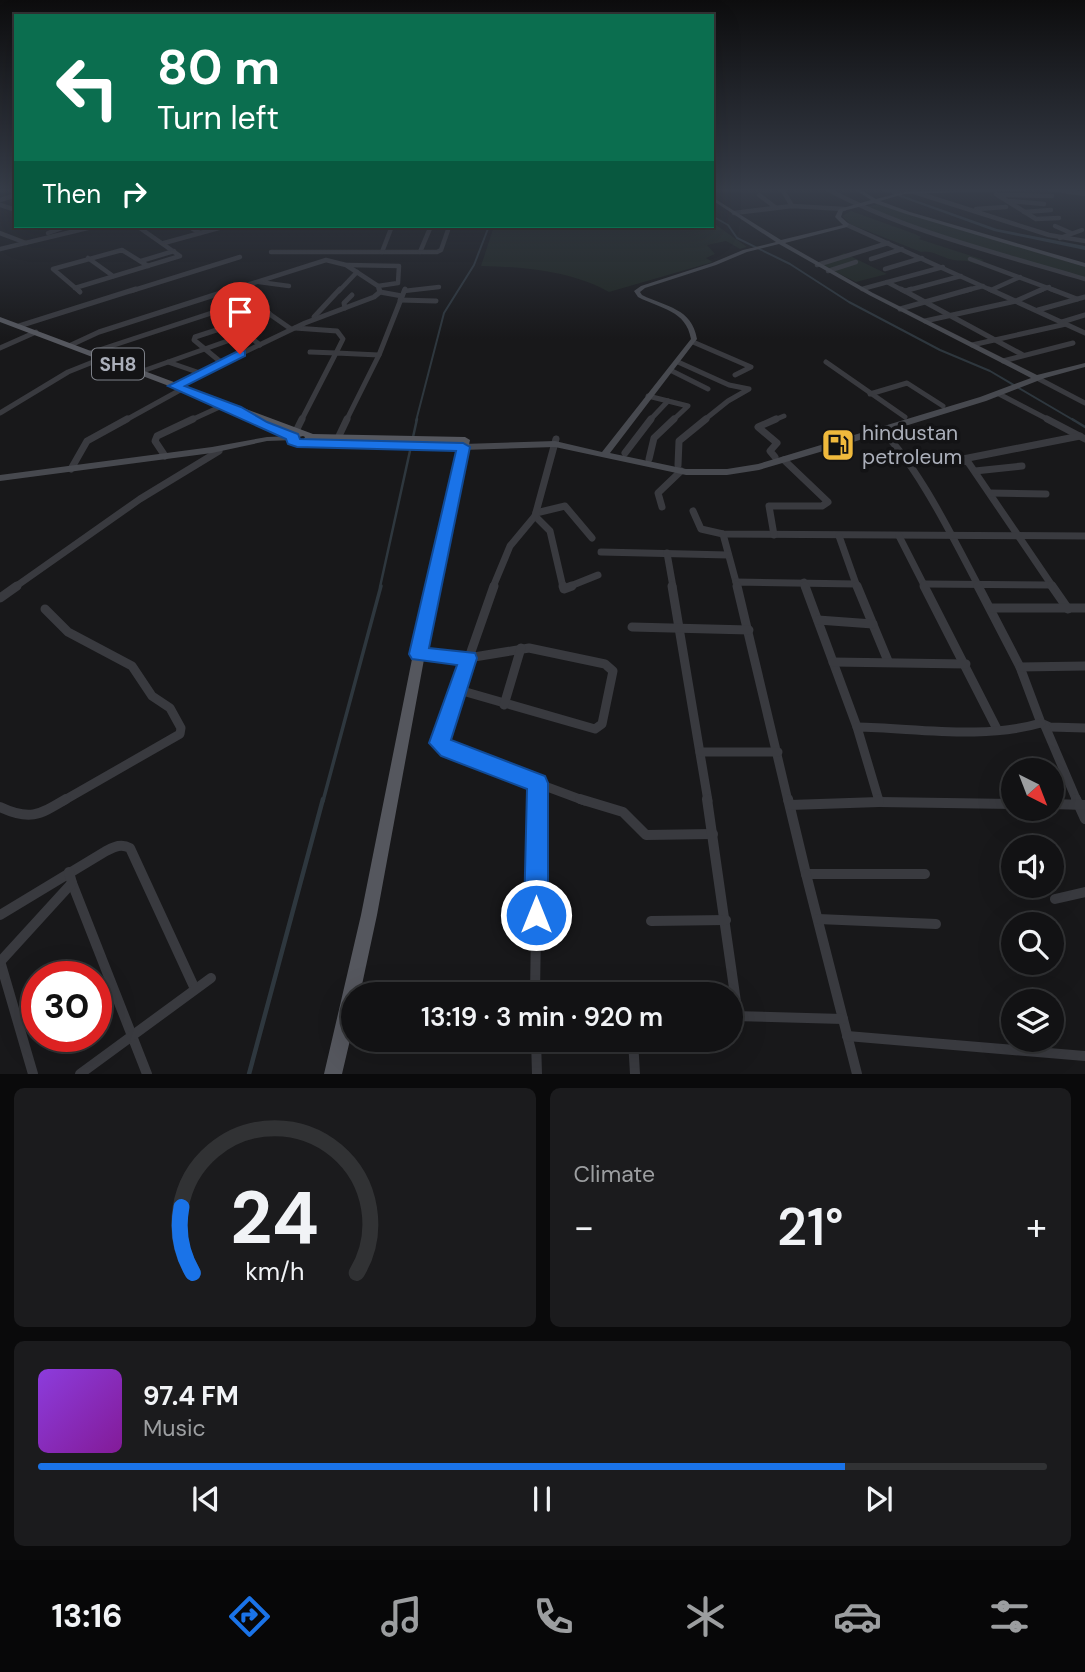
<!DOCTYPE html>
<html lang="en">
<head>
<meta charset="utf-8">
<style>
	:root { --surface:#121214; --page:#1b1b1d; --text:#f1f3f6; --muted:#9c9ea0; --line:#313234; --accent:#1a73e8 }
	body { margin:0; font-family:"DM Sans",sans-serif; background:var(--page); color:var(--text); height:100vh; display:flex; flex-direction:column; font-size:26px; white-space:nowrap }
	* { box-sizing:border-box; margin:0 }
	p { font-size:23px; color:var(--muted) }
	.icon { flex:none; width:38px; height:38px; fill:none; stroke:currentColor; stroke-width:2; stroke-linecap:round; stroke-linejoin:round }
	.map { position:relative; height:1074px; overflow:hidden }
	.side { display:flex; flex-direction:column; gap:14px; padding:14px; background:#0a0a0b; flex:1 }
	.side>* { flex:none }
	.top-card { position:absolute; left:14px; top:14px; width:700px; height:214px; border-radius:0px; box-shadow:0 7px 28px #0002,0 0 0 2px var(--line); background:#0b6e4f; color:#fff; overflow:hidden }
	.needle { width:46px; rotate:138deg }
	.controls { position:absolute; left:1001px; top:758px; display:grid; gap:14px }
	.controls a { display:grid; place-items:center; width:63px; height:63px; border-radius:50%; background:var(--surface); box-shadow:0 7px 28px #0002,0 0 0 2px var(--line); font-size:35px }
	.speed { position:absolute; left:21px; top:961px; display:flex; gap:14px; font-size:35px; font-weight:700; text-align:center }
	.speed>* { display:grid; place-content:center; width:91px; height:91px; border-radius:50%; background:var(--surface); box-shadow:0 7px 28px #0002,0 0 0 2px var(--line); line-height:1 }
	.speed .limit { border:10px solid #d22; background:#fff; color:#111 }
	.pin { position:absolute; display:grid; place-items:center; width:60px; height:60px; color:#fff; margin:-72px -30px; border-radius:50% 50% 50% 0; rotate:-45deg; box-shadow:0 0 7px #0007 }
	.pin .icon { rotate:45deg }
	.me { position:absolute; width:77px; margin:-38px; rotate:0deg; stroke-linejoin:round; filter:drop-shadow(0 0 5px #0008) }
	.turn { display:flex; align-items:center; gap:24px; height:147px; padding:0 28px; font-size:32px }
	.turn .icon { width:91px; height:91px; stroke-width:2.5 }
	.turn b { display:block; font-size:49px; line-height:60px }
	.then { display:flex; align-items:center; height:66px; padding:0 28px; background:#0003; gap:14px; font-size:26px }
	.big { font-size:52px; font-weight:600; line-height:1.1 }
	.side .widget { flex:1; display:flex; flex-direction:column; justify-content:center; gap:10px; min-width:0; padding:0 24px; border-radius:10px; background:var(--page) }
	.side .dial { align-items:center; gap:0 }
	.dial svg { height:182px; overflow:visible; fill:none; stroke:var(--line); stroke-width:7; stroke-linecap:round; text-anchor:middle }
	.dial text { fill:var(--text); stroke:none }
	.song { display:flex; align-items:center; gap:21px }
	.cover { width:84px; height:84px; border-radius:10px; background:linear-gradient(135deg,hsl(270 70% 55%),hsl(290 70% 35%)) }
	.played { height:7px; border-radius:4px; background:linear-gradient(90deg,var(--accent) 80%,var(--line) 80%) }
	.keys { display:flex; justify-content:space-around; direction:ltr }
	.heat { display:flex; justify-content:space-between; align-items:center; font-size:38px; direction:ltr }
	.side .tiles { flex:1; display:grid; gap:14px; grid-template-columns:1fr 1fr }
	.widget:last-child { grid-column:span 2 }
	.trip { position:absolute; left:341px; top:982px; width:402px; height:70px; border-radius:35px; background:var(--surface); box-shadow:0 7px 28px #0002,0 0 0 2px var(--line); font-weight:600; line-height:70px; text-align:center }
	.dock { display:flex; height:112px; justify-content:space-around; align-items:center; background:#070708; color:var(--muted) }
	.dock .icon { width:49px; height:49px }
	.dock .active { color:var(--accent) }
	.dock b { font-size:32px; color:var(--text) }
	.map>svg:first-child { display:block }
	.green { fill:#1e2520 }
	.lines { fill:none; stroke-linecap:round; stroke-linejoin:round }
	.stream-far3 { stroke:#2e373e; stroke-width:2 }
	.stream-far2 { stroke:#2e373e; stroke-width:2.5 }
	.stream-far1 { stroke:#2e373e; stroke-width:3.5 }
	.stream { stroke:#2e373e; stroke-width:4.5 }
	.canal { fill:#2e373e; fill-rule:evenodd }
	.street-far4 { stroke:#393a3f; stroke-width:4.5 }
	.street-far3 { stroke:#393a3f; stroke-width:5 }
	.street-far2 { stroke:#393a3f; stroke-width:7 }
	.street-far1 { stroke:#393a3f; stroke-width:9 }
	.street { stroke:#393a3f; stroke-width:10 }
	.secondary { fill:#47494f; fill-rule:evenodd }
	.primary { fill:#55575e; fill-rule:evenodd }
	.route { fill:#1a73e8; stroke:#114b97; stroke-width:2 }
	.labels { text-anchor:middle; dominant-baseline:central; stroke-width:7; stroke-linejoin:round; paint-order:stroke }
	.shield { fill:#131315; stroke:#7d8088; stroke-width:2 }
	.shield-label { font-size:19px; font-weight:bold; fill:#abafba }
	.poi-label { font-size:21px; fill:#abafba; stroke:#131315; text-anchor:start }
</style>
</head>
<body>
<div class="map">
<svg width="1085" height="1074" viewBox="0 0 1085 1074">
	<rect width="100%" height="100%" fill="#18181a"/>
	<g class="green">
		<polygon points="878,204 1085,267 1085,279 922,230 866,207"/>
		<path d="M 851,211 L 915,234 L 921,237 L 919,239 L 984,260 L 976,264 C 965,259 962,262 954,260 C 941,258 934,250 921,252 L 850,224 L 842,216 Z"/>
		<path d="M 712,222 L 747,247 L 740,249 L 726,241 L 707,245 L 715,254 L 706,258 L 713,262 L 609,292 C 571,271 525,267 481,266 L 494,226 L 712,226 Z"/>
		<polygon points="844,253 887,274 856,282 822,265"/>
	</g>
	<g class="lines">
		<g class="stream-far3">
			<polyline points="712,216 728,225 737,238 790,264 849,302 940,350 990,371 1075,421"/>
			<polyline points="416,421 444,313 474,265 489,226"/>
		</g>
		<g class="stream-far2">
			<polyline points="1072,419 1085,427"/>
			<polyline points="380,587 417,419"/>
		</g>
		<polyline class="stream-far1" points="323,801 381,586"/>
		<polyline class="stream" points="249,1074 323,799"/>
		<polygon class="canal" points="878,189 884,189 997,229 1085,246 1085,250 994,231"/>
		<g class="street-far4">
			<polyline points="723,189 740,189"/>
			<polyline points="782,189 792,206"/>
			<path d="M 827,189 C 907,232 998,253 1085,279"/>
			<polyline points="888,189 900,194"/>
			<polyline points="1050,189 1085,194"/>
			<polyline points="914,192 1049,235 1085,241"/>
			<polyline points="996,194 1036,219 1059,218"/>
			<polyline points="759,195 775,207"/>
			<polyline points="1000,195 1052,196"/>
			<polyline points="0,200 16,195"/>
			<polyline points="1010,201 1044,204"/>
			<polyline points="0,205 16,210"/>
			<polyline points="976,209 1006,207"/>
			<polyline points="1024,212 1051,210"/>
			<polyline points="734,213 792,206 844,209"/>
			<polyline points="847,225 993,291"/>
			<polyline points="188,226 200,233"/>
			<polyline points="1055,226 1071,233"/>
			<polyline points="0,233 26,243"/>
			<polyline points="48,233 68,226"/>
			<polyline points="1060,238 1082,230"/>
			<polyline points="164,243 226,226"/>
			<polyline points="0,249 96,226"/>
			<polyline points="271,252 437,252 441,250 448,230"/>
			<polyline points="382,252 392,226"/>
			<polyline points="420,252 431,226"/>
			<polyline points="88,258 113,276"/>
			<polyline points="871,259 902,249"/>
			<polyline points="970,259 1056,291"/>
			<polyline points="141,261 174,251"/>
			<polyline points="347,265 399,266 398,283 378,286"/>
			<polyline points="817,265 888,243"/>
			<polyline points="885,269 922,258"/>
			<polyline points="828,271 856,262"/>
			<polyline points="259,282 289,286"/>
			<polyline points="887,282 904,291"/>
			<polyline points="75,288 180,256 137,226"/>
			<polyline points="862,289 943,267"/>
			<polyline points="991,290 1020,277"/>
			<polyline points="79,291 53,269 122,250 148,266"/>
			<polyline points="131,291 240,257"/>
			<polyline points="228,291 326,260 346,265 378,286 380,291"/>
			<polyline points="339,291 357,272"/>
			<polyline points="404,291 439,287"/>
			<polyline points="905,291 961,276"/>
			<polyline points="964,291 983,286"/>
			<polyline points="1039,291 1049,287"/>
		</g>
		<g class="street-far3">
			<polyline points="77,289 80,292"/>
			<polyline points="901,289 1023,355"/>
			<polyline points="989,289 1085,333"/>
			<polyline points="1051,289 1077,299"/>
			<polyline points="235,290 291,329"/>
			<polyline points="905,291 911,289"/>
			<polyline points="380,292 402,296"/>
			<polyline points="400,300 436,301"/>
			<polyline points="345,308 344,303 352,295"/>
			<polyline points="900,309 971,289"/>
			<polyline points="1038,310 1085,297"/>
			<polyline points="314,317 340,289"/>
			<polyline points="925,321 1016,301 1043,289"/>
			<polyline points="1062,322 1085,315"/>
			<polyline points="234,324 260,345"/>
			<polyline points="19,326 136,289"/>
			<polyline points="295,328 337,331 343,339 336,353 310,352"/>
			<polyline points="693,342 751,367 735,375"/>
			<polyline points="71,345 99,332 233,289"/>
			<polyline points="972,345 1066,324"/>
			<polyline points="0,348 36,332"/>
			<polyline points="90,353 251,300"/>
			<polyline points="1003,361 1073,343"/>
			<polyline points="168,362 200,373"/>
			<polyline points="678,362 729,385 749,389 728,401 703,421"/>
			<polyline points="826,362 905,417"/>
			<polyline points="222,363 194,340 195,337 269,313"/>
			<polyline points="670,370 708,389"/>
			<polyline points="140,372 247,334"/>
			<polyline points="1037,378 1085,403"/>
			<polyline points="174,386 305,323 374,297 380,292 379,289"/>
			<polyline points="870,394 907,383 943,406"/>
			<polyline points="999,394 1051,421"/>
			<polyline points="648,396 688,406 672,421"/>
			<polyline points="0,413 68,372 103,358"/>
			<polyline points="124,421 182,389"/>
			<polyline points="189,421 224,405"/>
			<polyline points="301,421 336,353 379,355"/>
			<polyline points="346,421 379,355 405,289"/>
			<polyline points="649,421 668,401"/>
			<polyline points="772,421 784,416"/>
		</g>
		<g class="street-far2">
			<polyline points="1047,419 1085,439"/>
			<path d="M 877,426 C 916,461 954,540 979,587"/>
			<polyline points="296,431 302,419"/>
			<polyline points="338,438 347,419"/>
			<polyline points="625,453 651,419"/>
			<polyline points="165,456 155,441 157,436 193,419"/>
			<polyline points="775,457 770,451 777,443 758,427 776,419"/>
			<polyline points="649,459 654,438 674,419"/>
			<polyline points="963,459 1080,436"/>
			<polyline points="907,462 955,459 968,462 1053,587"/>
			<polyline points="678,465 679,441 706,419"/>
			<polyline points="71,469 87,441 127,419"/>
			<polyline points="975,471 1022,466"/>
			<polyline points="990,493 1046,494"/>
			<polyline points="662,507 658,493 681,471"/>
			<polyline points="693,511 701,529 723,534 1085,536"/>
			<polyline points="536,513 565,506 592,538"/>
			<polyline points="535,516 550,531 563,587"/>
			<polyline points="723,534 736,582"/>
			<polyline points="774,535 769,506 822,506 828,502 784,460"/>
			<polyline points="899,536 925,587"/>
			<polyline points="601,552 728,555"/>
			<polyline points="667,553 673,587"/>
			<polyline points="804,582 806,587"/>
			<polyline points="856,584 857,587"/>
			<polyline points="924,584 1052,585"/>
			<polyline points="15,587 140,499 219,451"/>
			<polyline points="493,587 510,546 535,516 556,439"/>
			<polyline points="568,587 598,575"/>
			<polyline points="737,587 736,582 856,584 839,536"/>
		</g>
		<g class="street-far1">
			<polyline points="494,586 439,743 448,750 585,801"/>
			<polyline points="563,586 564,589 572,586"/>
			<polyline points="672,586 708,801"/>
			<polyline points="737,586 788,801"/>
			<polyline points="805,586 857,727"/>
			<polyline points="857,586 888,661"/>
			<polyline points="924,586 997,729"/>
			<polyline points="978,586 1020,667 1041,723 1050,727 1085,728"/>
			<polyline points="1052,586 1068,609"/>
			<polyline points="0,598 17,586"/>
			<polyline points="991,608 1085,608"/>
			<polyline points="45,609 68,632 132,666 152,696 170,708 181,728 180,734 63,801"/>
			<polyline points="818,620 873,624"/>
			<polyline points="632,627 749,630"/>
			<polyline points="419,654 468,658 529,648 605,664 613,671 602,724 595,729 459,690"/>
			<polyline points="833,662 966,664"/>
			<polyline points="1020,667 1085,666"/>
			<polyline points="504,705 521,648"/>
			<polyline points="1045,726 1077,801"/>
			<polyline points="700,752 778,752"/>
			<polyline points="538,801 538,783"/>
			<path d="M 879,801 L 857,727 C 916,728 983,740 1041,723"/>
		</g>
		<g class="street">
			<polyline points="580,799 623,812 646,835 713,834"/>
			<polyline points="707,799 738,1016"/>
			<polyline points="788,799 806,874 925,874"/>
			<polyline points="1076,799 1085,819"/>
			<polyline points="879,802 1013,804"/>
			<polyline points="1052,804 1085,805"/>
			<polyline points="790,805 879,802 878,799"/>
			<path d="M 0,807 C 30,821 39,815 66,799"/>
			<polyline points="806,874 857,1074"/>
			<polyline points="72,883 147,1074"/>
			<polyline points="1055,899 1085,892"/>
			<path d="M 0,915 L 106,851 C 114,847 121,843 130,848 L 195,989"/>
			<polyline points="818,919 936,924"/>
			<polyline points="651,921 726,920"/>
			<polyline points="0,961 33,1074"/>
			<polyline points="0,962 72,883 69,872"/>
			<polyline points="535,994 538,799"/>
			<polyline points="732,1016 843,1019"/>
			<polyline points="847,1036 1085,1056"/>
			<polyline points="536,1040 537,1074"/>
			<polyline points="633,1040 635,1074"/>
			<polyline points="80,1074 211,978"/>
		</g>
		<g class="secondary">
			<path d="M 854,189 L 859,189 L 876,199 L 904,192 L 1032,189 L 1030,190 L 904,194 L 880,201 L 910,212 L 1085,263 L 1085,267 L 906,214 L 874,203 L 843,211 L 841,217 L 849,224 L 847,227 L 785,243 L 873,293 L 1037,375 L 1085,363 L 1085,367 L 1045,378 L 986,401 L 837,447 L 759,470 L 727,475 L 686,475 L 555,447 L 463,450 L 459,447 L 463,444 L 555,441 L 602,452 L 691,339 C 686,310 661,309 638,297 L 634,291 L 641,286 L 712,263 L 743,250 L 776,242 L 712,200 L 712,197 L 781,240 L 843,225 L 835,217 L 839,209 L 871,200 ZM 779,244 L 869,295 L 1031,378 L 980,397 L 758,464 L 727,469 L 686,469 L 610,453 L 697,339 C 692,308 666,307 642,295 L 640,292 L 645,288 L 716,265 L 747,252 Z"/>
			<polygon points="292,436 295,436 296,438 295,440 267,441 212,453 0,481 0,475 212,447 267,437"/>
		</g>
		<g class="primary">
			<path d="M 0,317 L 313,434 L 465,437 L 470,440 L 425,654 L 377,915 L 360,994 L 354,994 L 354,1023 L 342,1074 L 324,1074 L 361,915 L 413,654 L 460,443 L 313,440 L 311,443 L 300,446 L 288,441 L 293,433 L 0,322 ZM 303,436 L 305,437 L 304,439 L 298,440 L 299,437 Z"/>
			<polygon points="340,442 400,444 405,447 400,450 337,447 335,445 337,443"/>
		</g>
	</g>
	<linearGradient id="sky" x2="0" y2="1"><stop stop-color="#0d0d0e"/><stop offset="0.56" stop-color="#373d49"/><stop offset="1" stop-color="#373d49" stop-opacity="0"/></linearGradient>
	<rect width="1085" height="339" fill="url(#sky)"/>
	<polygon class="route" points="240,350 245,351 245,356 185,386 241,407 267,422 298,434 300,439 463,443 470,447 429,648 475,653 477,658 451,740 545,776 548,783 548,915 545,924 536,927 528,924 524,915 527,789 441,756 429,743 457,665 412,659 409,654 456,451 297,447 288,444 286,439 168,386"/>
	<defs>
		<symbol id="fuel-square" viewBox="-11 -11 22 22"><rect x="-9" y="-9" width="18" height="18" rx="4" fill="#efb93c" stroke="#131315"/><path d="M-5.5-6h7V0h2V4h1.3V-2.5L3-4.5l.8-.8L6-3V5H2.5V1h-1V6h-7ZM-4.2-4.7v3.2H.2V-4.7Z" fill="#111"/></symbol>
	</defs>
	<g fill-rule="evenodd">
		<use href="#fuel-square" x="819" y="426" width="38" height="38"/>
	</g>
	<g class="labels">
		<rect class="shield" x="92" y="348.5" width="52" height="31" rx="5"/>
		<g class="shield-label">
			<text x="118" y="364">SH8</text>
		</g>
		<g class="poi-label">
			<text x="862" y="433">hindustan<tspan x="862" dy="24">petroleum</tspan></text>
		</g>
	</g>
</svg>
<div class="controls">
<a><svg class="needle" viewBox="-14 -14 28 28"><path d="M0-13l5 13h-10z" fill="#e53935"/><path d="M0 13l5-13h-10z" fill="#9c9ea0"/></svg></a>
<a><svg class="icon" aria-label="sound" viewBox="0 0 24 24"><path d="M4 9h4l5-4v14l-5-4H4zM17 9q2 3 0 6"/></svg></a>
<a><svg class="icon" aria-label="search" viewBox="0 0 24 24"><circle cx="10" cy="10" r="6"/><path d="M15 15l6 6"/></svg></a>
<a><svg class="icon" aria-label="layers" viewBox="0 0 24 24"><path d="M12 4l9 5-9 5-9-5zM3 14l9 5 9-5"/></svg></a>
</div>
<div class="speed"><div class="limit">30</div></div>
<div class="pin" style="left:240px;top:354px;background:#d93025"><svg class="icon" aria-label="arrive" viewBox="0 0 24 24"><path d="M6 21V4h12l-3 4 3 4H6"/></svg></div>
<svg class="me" style="left:536px;top:915px" viewBox="-20 -20 40 40"><circle r="17" fill="#1a73e8" stroke="#fff" stroke-width="3"/><path d="M0-11L8 9 0 5-8 9z" fill="#fff"/></svg>
<div class="trip">13:19 · 3 min · 920 m</div>
<div class="top-card">
<div class="turn"><svg class="icon" aria-label="left" viewBox="0 0 24 24"><path d="M17 20v-9H6M10 6l-5 5 5 5"/></svg><div><b>80 m</b>Turn left</div></div>
<div class="then">Then<svg class="icon" aria-label="right" viewBox="0 0 24 24"><path d="M7 20v-9h11M14 6l5 5-5 5"/></svg></div>
</div>
</div>
<section class="side">
<div class="tiles">
<div class="widget dial"><svg viewBox="0 0 100 80">
<path d="M14 69A42 42 0 1 1 86 69"/>
<path d="M14 69A42 42 0 0 1 9 40" stroke="#1a73e8"/>
<text x="50" y="56" font-size="32" font-weight="700">24</text>
<text x="50" y="72" font-size="11">km/h</text>
</svg></div>
<div class="widget"><p>Climate</p>
<div class="heat"><a>−</a><b class="big">21°</b><a>+</a></div>
</div>
<div class="widget">
<div class="song"><i class="cover"></i><div><b>97.4 FM</b><p>Music</p></div></div>
<div class="played"></div>
<div class="keys"><svg class="icon" aria-label="previous" viewBox="0 0 24 24"><path d="M18 5L8 12l10 7zM5 5v14"/></svg><svg class="icon" aria-label="pause" viewBox="0 0 24 24"><path d="M8 5v14M16 5v14"/></svg><svg class="icon" aria-label="next" viewBox="0 0 24 24"><path d="M6 5l10 7-10 7zM19 5v14"/></svg></div>
</div>
</div>
</section>
<nav class="dock">
<b>13:16</b>
<svg class="icon active" aria-label="directions" viewBox="0 0 24 24"><path d="M12 3l9 9-9 9-9-9zM9 14v-3h6M13 9l2 2-2 2"/></svg>
<svg class="icon" aria-label="music" viewBox="0 0 24 24"><path d="M9 18V5l10-2v13"/><circle cx="6" cy="18" r="3"/><circle cx="16" cy="16" r="3"/></svg>
<svg class="icon" aria-label="phone" viewBox="0 0 24 24"><path d="M5 4h4l2 5-3 2q2 4 5 5l2-3 5 2v4C11 20 4 13 5 4z"/></svg>
<svg class="icon" aria-label="climate" viewBox="0 0 24 24"><path d="M12 3v18M4 7l16 10M4 17L20 7"/></svg>
<svg class="icon" aria-label="car" viewBox="0 0 24 24"><path d="M5 17H2v-5l4-1 3-4h7l3 4 3 1v5h-3M9 17h6M6 11h13"/><circle cx="7" cy="17" r="2"/><circle cx="17" cy="17" r="2"/></svg>
<svg class="icon" aria-label="filters" viewBox="0 0 24 24"><path d="M4 7h16M4 17h16"/><circle cx="9" cy="7" r="2"/><circle cx="15" cy="17" r="2"/></svg>
</nav>
</body>
</html>
